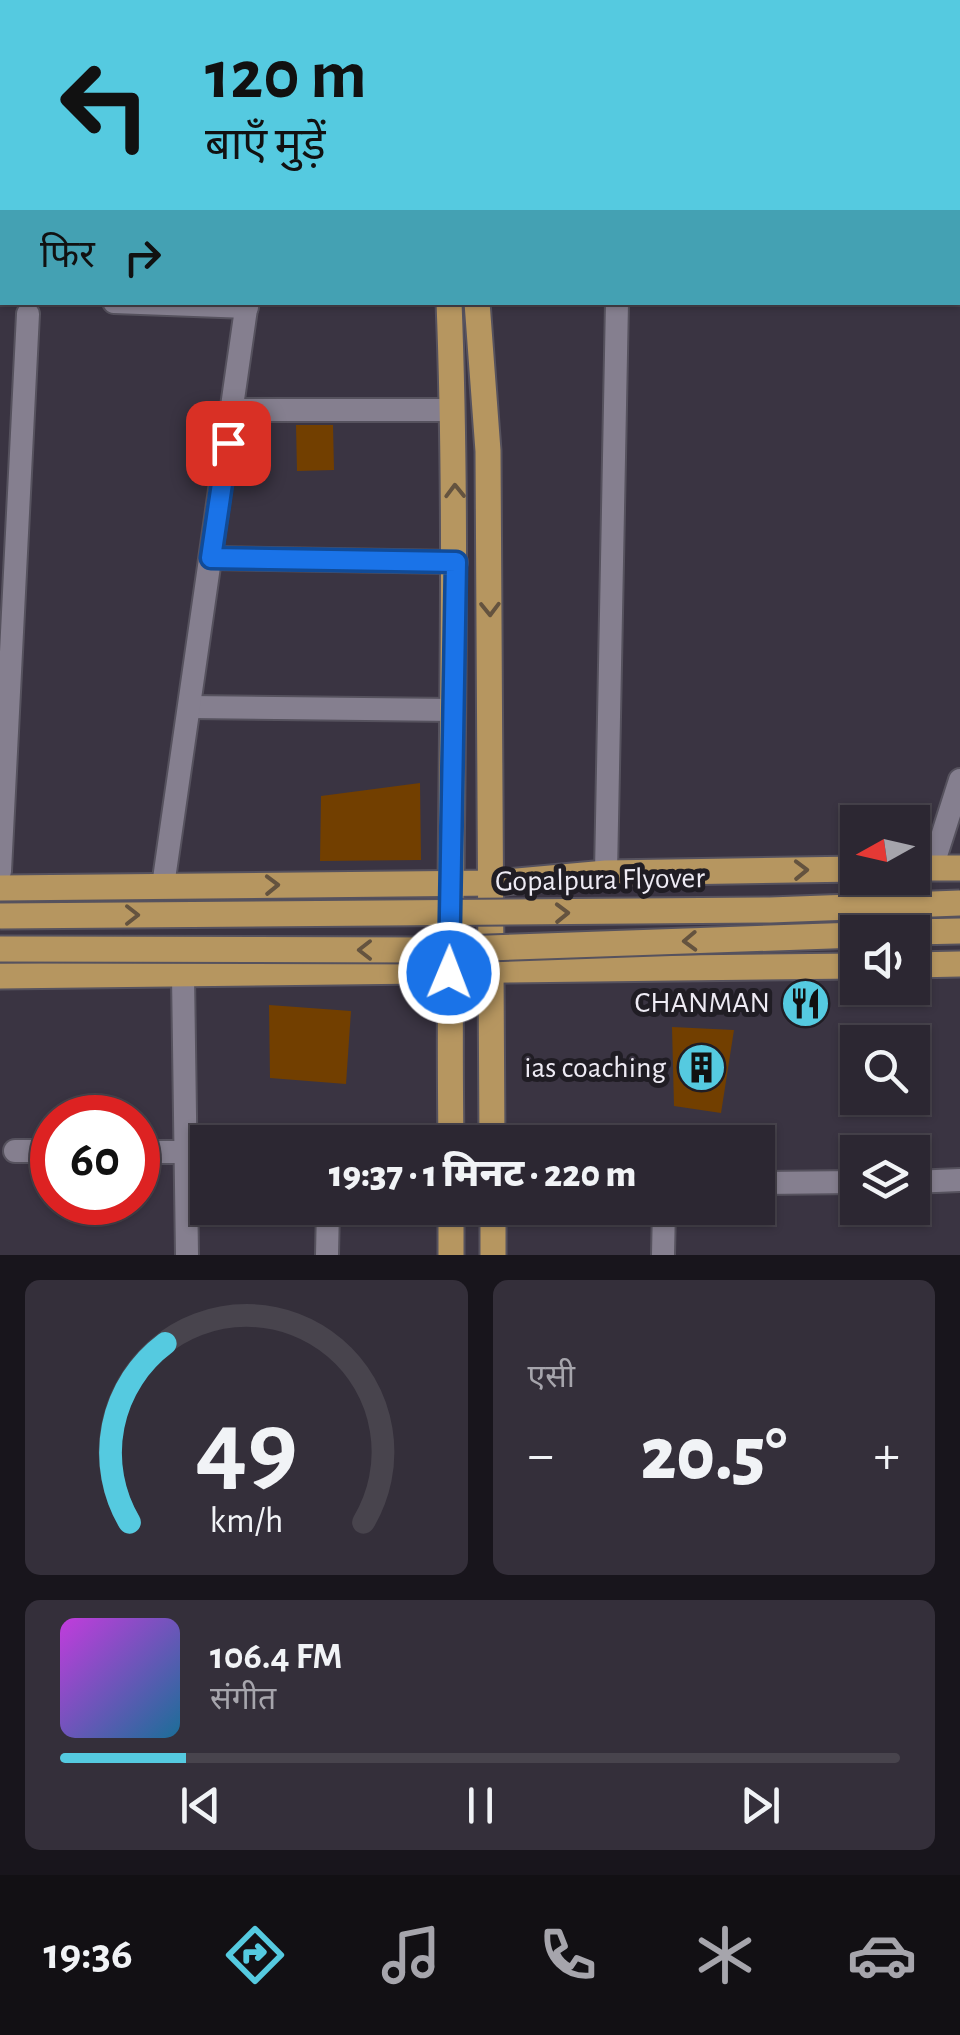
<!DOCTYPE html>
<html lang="hi">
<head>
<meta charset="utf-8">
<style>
	:root { --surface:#2c2732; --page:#342f3a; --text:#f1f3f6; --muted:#a6a5ac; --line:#48444d; --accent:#55cae0 }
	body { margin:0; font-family:"Alegreya Sans","Noto Sans Devanagari",sans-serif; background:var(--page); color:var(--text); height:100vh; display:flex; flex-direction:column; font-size:38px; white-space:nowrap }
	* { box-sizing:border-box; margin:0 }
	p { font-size:32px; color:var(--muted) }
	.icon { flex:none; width:55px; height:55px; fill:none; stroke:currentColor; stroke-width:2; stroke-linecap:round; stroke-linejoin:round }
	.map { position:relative; height:1255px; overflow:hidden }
	.details { display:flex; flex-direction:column; gap:25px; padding:25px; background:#18151c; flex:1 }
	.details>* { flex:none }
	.hud { position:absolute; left:0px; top:0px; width:960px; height:305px; box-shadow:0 2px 8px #0004,0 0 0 2px var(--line); background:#55cae0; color:#111; overflow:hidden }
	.needle { width:65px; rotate:262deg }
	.buttons { position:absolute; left:840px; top:805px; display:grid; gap:20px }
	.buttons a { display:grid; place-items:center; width:90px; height:90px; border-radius:0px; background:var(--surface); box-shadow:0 2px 8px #0004,0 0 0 2px var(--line); font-size:50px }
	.speed { position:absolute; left:30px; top:1095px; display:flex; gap:20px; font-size:50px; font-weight:700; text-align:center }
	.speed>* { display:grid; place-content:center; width:130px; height:130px; border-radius:50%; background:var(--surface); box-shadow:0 2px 8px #0004,0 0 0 2px var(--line); line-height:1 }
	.speed .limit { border:15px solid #d22; background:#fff; color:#111 }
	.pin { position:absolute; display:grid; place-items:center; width:85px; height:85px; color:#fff; margin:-42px; border-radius:20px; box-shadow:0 5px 15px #0006 }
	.me { position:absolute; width:110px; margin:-55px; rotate:1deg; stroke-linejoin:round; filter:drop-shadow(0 0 8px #0008) }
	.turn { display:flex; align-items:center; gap:35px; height:210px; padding:0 40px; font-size:45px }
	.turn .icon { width:130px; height:130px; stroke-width:2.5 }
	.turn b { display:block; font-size:70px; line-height:85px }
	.then { display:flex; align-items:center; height:95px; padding:0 40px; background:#0003; gap:20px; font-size:38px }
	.big { font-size:75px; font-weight:800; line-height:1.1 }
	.details .card { flex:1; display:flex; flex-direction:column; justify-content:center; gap:15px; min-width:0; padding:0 35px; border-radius:15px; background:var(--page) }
	.details .dial { align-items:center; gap:0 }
	.dial svg { height:260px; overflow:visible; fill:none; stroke:var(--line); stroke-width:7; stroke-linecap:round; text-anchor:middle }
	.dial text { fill:var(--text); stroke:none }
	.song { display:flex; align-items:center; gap:30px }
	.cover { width:120px; height:120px; border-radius:15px; background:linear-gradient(135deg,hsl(290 70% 55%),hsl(200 70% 35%)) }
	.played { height:10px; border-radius:5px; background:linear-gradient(90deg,var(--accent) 15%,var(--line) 15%) }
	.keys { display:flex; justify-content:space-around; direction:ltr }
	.heat { display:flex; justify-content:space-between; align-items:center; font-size:55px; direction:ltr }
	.details .tiles { flex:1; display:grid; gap:25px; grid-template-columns:1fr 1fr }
	.card:last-child { grid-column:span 2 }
	.trip { position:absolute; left:190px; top:1125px; width:585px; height:100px; border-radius:0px; background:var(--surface); box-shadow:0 2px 8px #0004,0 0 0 2px var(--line); font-weight:800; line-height:100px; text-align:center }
	.dock { display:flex; height:160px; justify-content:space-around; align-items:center; background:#121014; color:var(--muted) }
	.dock .icon { width:70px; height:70px }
	.dock .on { color:var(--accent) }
	.dock b { font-size:45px; color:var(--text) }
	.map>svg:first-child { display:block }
	.building { fill:#723f00 }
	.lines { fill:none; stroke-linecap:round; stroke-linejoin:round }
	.minor-casing { stroke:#56525e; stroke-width:26 }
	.major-casing { stroke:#56525e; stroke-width:29 }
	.minor { stroke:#857f8f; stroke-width:22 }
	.major { stroke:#b69660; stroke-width:25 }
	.major-bridge-casing { stroke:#56525e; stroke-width:29; stroke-linecap:butt }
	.major-bridge { stroke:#b69660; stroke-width:25 }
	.oneway { stroke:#64533f }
	.route-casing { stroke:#114b97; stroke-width:25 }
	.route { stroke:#1a73e8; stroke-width:18 }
	.labels { text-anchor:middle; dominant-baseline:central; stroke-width:10; stroke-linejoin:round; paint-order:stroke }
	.street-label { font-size:30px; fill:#eeebf4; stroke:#201d24 }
	.poi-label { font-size:30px; fill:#eeebf4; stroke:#201d24; text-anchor:end }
</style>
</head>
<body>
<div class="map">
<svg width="960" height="1255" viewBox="0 0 960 1255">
	<rect width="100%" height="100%" fill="#3a3442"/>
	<g class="building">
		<polygon points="296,425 333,425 334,470 297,471"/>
		<polygon points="420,783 421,860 320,861 321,796"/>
		<polygon points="269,1005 351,1011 346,1084 270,1078"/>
		<polygon points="672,1027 734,1030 721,1113 674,1106"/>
	</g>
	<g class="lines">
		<defs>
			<g id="minor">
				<polyline points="361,0 364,2"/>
				<polyline points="882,0 882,2"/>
				<polyline points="548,2 549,0"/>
				<polyline points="634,2 634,0"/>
				<polyline points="114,302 247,307"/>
				<polyline points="232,410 453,410"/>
				<polyline points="211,558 456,562"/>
				<polyline points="190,707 453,710"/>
				<polyline points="932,868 960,780"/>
				<polyline points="0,871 28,314"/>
				<polyline points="606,873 617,302"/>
				<polyline points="163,886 247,302"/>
				<polyline points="183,975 187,1255"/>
				<polyline points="15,1151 52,1151"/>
				<polyline points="138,1152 187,1152"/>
				<polyline points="912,1182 960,1180"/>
				<polyline points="758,1183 858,1182"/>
				<polyline points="327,1255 328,1208"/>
				<polyline points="663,1255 664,1208"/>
			</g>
			<g id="major">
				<polyline points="250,0 253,2"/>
				<polyline points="311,0 313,2"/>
				<path d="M 449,302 C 460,583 447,862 451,1142"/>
				<polyline points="477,302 488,451 492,1142"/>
				<polyline points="912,868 960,868"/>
				<polyline points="0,888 494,883 606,873 858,869"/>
				<polyline points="912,932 960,931"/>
				<polyline points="912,965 960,964"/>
				<polyline points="0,976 858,966"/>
				<polyline points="451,1255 451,1208"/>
				<polyline points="493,1255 493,1208"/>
			</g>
		</defs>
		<use href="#minor" class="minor-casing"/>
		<use href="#major" class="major-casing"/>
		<use href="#minor" class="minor"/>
		<use href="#major" class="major"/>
		<defs>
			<g id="major-bridge">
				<polyline points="0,916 770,910 960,903"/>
				<polyline points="0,949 431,950 858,935"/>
			</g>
		</defs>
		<use href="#major-bridge" class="major-bridge-casing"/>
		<use href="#major-bridge" class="major-bridge"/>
	</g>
	<defs><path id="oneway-chevron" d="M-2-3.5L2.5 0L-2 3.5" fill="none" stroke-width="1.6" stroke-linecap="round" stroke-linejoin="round" transform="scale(2.5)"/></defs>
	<g class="oneway">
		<use href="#oneway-chevron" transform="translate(455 491) rotate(-91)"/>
		<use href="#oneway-chevron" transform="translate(490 609) rotate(89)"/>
		<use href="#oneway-chevron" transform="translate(801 870) rotate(-1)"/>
		<use href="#oneway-chevron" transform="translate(272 885) rotate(-1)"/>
		<use href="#oneway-chevron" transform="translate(562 913) rotate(-1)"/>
		<use href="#oneway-chevron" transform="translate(132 915)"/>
		<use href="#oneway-chevron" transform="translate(690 941) rotate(178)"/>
		<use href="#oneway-chevron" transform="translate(365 950) rotate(-180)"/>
	</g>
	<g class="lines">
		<defs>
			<polyline id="route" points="228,443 211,558 456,562 449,973"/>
		</defs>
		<use href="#route" class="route-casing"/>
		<use href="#route" class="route"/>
	</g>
	<defs>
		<symbol id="restaurant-disc" viewBox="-11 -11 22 22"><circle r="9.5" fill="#55cae0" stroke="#201d24"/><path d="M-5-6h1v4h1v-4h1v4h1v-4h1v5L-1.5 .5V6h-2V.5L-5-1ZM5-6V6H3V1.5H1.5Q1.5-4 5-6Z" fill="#111"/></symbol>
		<symbol id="building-disc" viewBox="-11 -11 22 22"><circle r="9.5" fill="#55cae0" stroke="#201d24"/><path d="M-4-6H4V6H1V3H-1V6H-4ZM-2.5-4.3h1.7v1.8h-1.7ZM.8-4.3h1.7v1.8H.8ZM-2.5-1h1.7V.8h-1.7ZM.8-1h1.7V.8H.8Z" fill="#111"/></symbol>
	</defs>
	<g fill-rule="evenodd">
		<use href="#restaurant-disc" x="778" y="976" width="55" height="55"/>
		<use href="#building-disc" x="674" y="1040" width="55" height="55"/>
	</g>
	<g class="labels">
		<g class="street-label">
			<text transform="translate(600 880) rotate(-1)">Gopalpura Flyover</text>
		</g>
		<g class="poi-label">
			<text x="770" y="1003">CHANMAN</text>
			<text x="666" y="1068">ias coaching</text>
		</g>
	</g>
</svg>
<div class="buttons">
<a><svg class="needle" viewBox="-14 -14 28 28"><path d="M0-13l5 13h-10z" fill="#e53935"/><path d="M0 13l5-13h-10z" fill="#a6a5ac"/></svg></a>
<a><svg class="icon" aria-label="sound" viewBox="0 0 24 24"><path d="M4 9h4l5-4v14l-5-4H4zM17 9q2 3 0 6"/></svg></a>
<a><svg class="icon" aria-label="search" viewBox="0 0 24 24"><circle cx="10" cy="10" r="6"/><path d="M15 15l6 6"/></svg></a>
<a><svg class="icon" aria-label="layers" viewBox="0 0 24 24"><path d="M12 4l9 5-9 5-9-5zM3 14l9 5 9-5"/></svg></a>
</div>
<div class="speed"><div class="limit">60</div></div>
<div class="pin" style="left:228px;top:443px;background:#d93025"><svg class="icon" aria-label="arrive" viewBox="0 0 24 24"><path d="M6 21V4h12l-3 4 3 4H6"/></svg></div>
<svg class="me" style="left:449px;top:973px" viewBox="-20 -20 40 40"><circle r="17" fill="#1a73e8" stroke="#fff" stroke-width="3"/><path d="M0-11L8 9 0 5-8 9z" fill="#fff"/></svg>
<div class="trip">19:37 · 1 मिनट · 220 m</div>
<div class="hud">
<div class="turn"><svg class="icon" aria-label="left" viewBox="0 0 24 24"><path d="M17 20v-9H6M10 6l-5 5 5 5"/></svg><div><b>120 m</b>बाएँ मुड़ें</div></div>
<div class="then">फिर<svg class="icon" aria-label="right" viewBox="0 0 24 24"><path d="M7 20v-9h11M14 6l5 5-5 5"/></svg></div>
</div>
</div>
<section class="details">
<div class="tiles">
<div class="card dial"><svg viewBox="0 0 100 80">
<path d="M14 69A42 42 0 1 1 86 69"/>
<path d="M14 69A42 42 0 0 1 25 14" stroke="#55cae0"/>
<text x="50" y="56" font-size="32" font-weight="700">49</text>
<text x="50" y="72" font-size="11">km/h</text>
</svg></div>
<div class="card"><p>एसी</p>
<div class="heat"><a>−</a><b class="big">20.5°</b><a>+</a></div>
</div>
<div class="card">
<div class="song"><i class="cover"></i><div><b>106.4 FM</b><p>संगीत</p></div></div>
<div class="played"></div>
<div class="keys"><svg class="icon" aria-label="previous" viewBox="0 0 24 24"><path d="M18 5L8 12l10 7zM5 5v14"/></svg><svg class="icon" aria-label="pause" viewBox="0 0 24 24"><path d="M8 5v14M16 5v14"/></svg><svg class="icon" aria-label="next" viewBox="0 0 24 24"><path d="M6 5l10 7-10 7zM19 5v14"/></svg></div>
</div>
</div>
</section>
<nav class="dock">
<b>19:36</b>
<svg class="icon on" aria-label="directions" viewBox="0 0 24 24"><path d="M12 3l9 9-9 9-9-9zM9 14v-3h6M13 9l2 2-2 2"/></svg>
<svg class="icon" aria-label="music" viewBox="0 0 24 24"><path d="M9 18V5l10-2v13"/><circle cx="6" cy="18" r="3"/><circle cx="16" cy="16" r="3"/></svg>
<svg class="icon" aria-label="phone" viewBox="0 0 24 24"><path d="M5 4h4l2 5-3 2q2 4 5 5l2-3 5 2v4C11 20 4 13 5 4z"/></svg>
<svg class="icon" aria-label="climate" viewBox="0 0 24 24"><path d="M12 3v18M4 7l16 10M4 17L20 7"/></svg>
<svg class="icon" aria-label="car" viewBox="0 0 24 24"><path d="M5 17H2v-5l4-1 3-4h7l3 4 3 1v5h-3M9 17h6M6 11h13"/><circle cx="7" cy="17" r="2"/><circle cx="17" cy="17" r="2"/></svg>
</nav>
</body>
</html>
